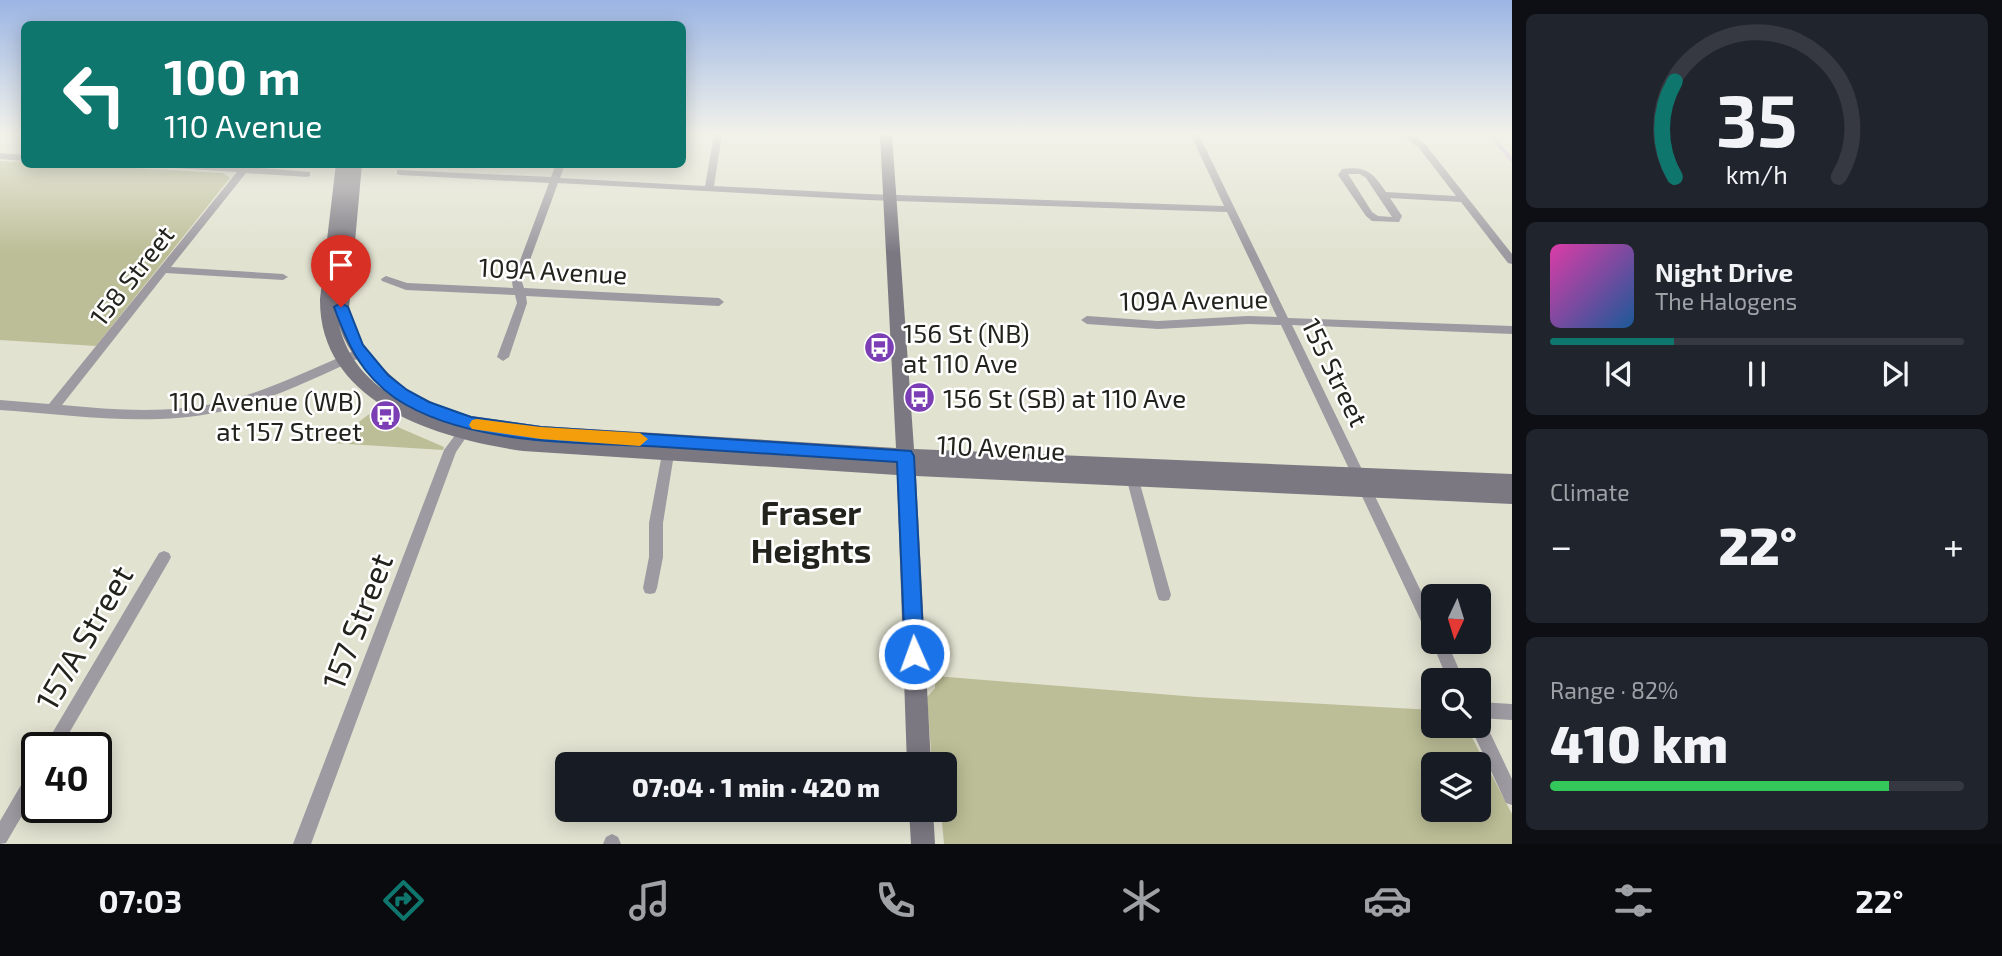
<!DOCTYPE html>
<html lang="en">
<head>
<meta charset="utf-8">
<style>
	:root { --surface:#171b24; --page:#20242c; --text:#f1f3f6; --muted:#9ea1a6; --line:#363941; --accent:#0f766e }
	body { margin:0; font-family:"Exo 2",sans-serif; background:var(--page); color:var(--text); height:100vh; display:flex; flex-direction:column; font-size:26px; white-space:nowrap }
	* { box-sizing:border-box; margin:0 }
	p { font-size:23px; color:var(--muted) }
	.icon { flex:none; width:38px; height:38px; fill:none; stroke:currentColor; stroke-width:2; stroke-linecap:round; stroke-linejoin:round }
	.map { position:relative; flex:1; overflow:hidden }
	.side { display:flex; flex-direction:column; gap:14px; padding:14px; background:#0d0f14; width:490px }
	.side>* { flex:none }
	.hud { position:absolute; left:21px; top:21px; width:665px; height:147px; border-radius:10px; box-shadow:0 4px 18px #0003; background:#0f766e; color:#fff; overflow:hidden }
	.needle { width:46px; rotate:184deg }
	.controls { position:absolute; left:1421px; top:584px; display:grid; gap:14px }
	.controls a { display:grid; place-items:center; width:70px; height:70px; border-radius:10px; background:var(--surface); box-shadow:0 4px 18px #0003; font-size:35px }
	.speed { position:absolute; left:21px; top:732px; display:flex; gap:14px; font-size:35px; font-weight:700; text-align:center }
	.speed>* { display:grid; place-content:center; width:91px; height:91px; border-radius:50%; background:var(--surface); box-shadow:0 4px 18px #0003; line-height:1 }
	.speed .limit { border:4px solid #111; border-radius:10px; background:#fff; color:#111 }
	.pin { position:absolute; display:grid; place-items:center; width:60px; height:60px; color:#fff; margin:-72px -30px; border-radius:50% 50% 50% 0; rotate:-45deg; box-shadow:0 0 7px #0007 }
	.pin .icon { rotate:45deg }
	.me { position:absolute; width:77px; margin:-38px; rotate:358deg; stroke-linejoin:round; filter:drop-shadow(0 0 5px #0008) }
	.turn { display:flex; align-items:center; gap:24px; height:147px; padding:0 28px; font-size:32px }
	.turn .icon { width:91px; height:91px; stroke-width:2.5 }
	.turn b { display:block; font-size:49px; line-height:60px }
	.big { font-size:52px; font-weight:800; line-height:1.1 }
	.side .card { flex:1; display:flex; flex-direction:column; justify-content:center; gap:10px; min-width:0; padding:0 24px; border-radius:10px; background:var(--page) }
	.side .dial { align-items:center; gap:0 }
	.dial svg { height:182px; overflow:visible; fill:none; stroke:var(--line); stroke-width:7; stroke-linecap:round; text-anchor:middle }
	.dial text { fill:var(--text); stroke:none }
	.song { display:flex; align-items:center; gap:21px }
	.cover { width:84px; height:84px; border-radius:10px; background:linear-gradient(135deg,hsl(320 70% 55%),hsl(210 70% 35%)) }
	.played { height:7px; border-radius:4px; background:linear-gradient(90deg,var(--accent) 30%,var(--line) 30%) }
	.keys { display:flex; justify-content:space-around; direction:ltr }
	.heat { display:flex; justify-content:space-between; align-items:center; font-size:38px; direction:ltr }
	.charge { height:10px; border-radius:5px; background:linear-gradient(90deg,#34c759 82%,var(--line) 0) }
	.trip { position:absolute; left:555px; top:752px; width:402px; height:70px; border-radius:10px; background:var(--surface); box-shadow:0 4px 18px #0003; font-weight:800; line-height:70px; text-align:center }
	.tab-bar { display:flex; height:112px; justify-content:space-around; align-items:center; background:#090b0e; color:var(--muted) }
	.tab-bar .icon { width:49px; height:49px }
	.tab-bar .current { color:var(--accent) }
	.tab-bar b { font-size:32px; color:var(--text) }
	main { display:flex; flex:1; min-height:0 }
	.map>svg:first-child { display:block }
	.green { fill:#bcbe97; fill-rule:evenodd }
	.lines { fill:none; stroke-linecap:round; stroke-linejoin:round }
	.stream { stroke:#c8b7de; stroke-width:3.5 }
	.street { fill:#9d9aa1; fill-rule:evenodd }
	.secondary { fill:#7c7882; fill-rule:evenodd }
	.route { fill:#1a73e8; stroke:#114b97; stroke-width:2 }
	.slow { fill:#f59e0b }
	.labels { text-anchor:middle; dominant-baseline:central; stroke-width:5; stroke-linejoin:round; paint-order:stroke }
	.street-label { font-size:26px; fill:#23231d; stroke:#fff }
	.poi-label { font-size:26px; fill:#23231d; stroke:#fff; text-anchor:start }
	.near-street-label { font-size:32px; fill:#23231d; stroke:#fff }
	.district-label { font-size:33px; font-weight:bold; fill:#23231d; stroke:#fff }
</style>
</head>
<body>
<main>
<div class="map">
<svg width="1512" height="844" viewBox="0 0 1512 844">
	<rect width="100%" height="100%" fill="#e1e2d0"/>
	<g class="green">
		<polygon points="0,161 24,162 24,164 78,165 223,173 230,178 96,346 0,340"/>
		<polygon points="373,411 400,428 444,447 443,450 332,443"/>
		<path d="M 935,676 L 1197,697 L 1433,710 L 1433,726 L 1466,726 L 1512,814 L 1512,844 L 944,844 L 941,810 L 945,810 L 945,765 L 932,765 L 927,697 L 935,688 ZM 1433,765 L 1479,765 L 1479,810 L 1433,810 Z"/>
	</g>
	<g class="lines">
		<polyline class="stream" points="1490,135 1512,160"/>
		<g class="street">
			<polygon points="714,135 722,135 714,186 867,194 1224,206 1191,135 1199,135 1288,318 1512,326 1512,334 1292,325 1433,616 1433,638 1428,636 1281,325 1248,324 1158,329 1087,324 1081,320 1087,316 1158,321 1248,316 1277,317 1227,212 867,200 558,183 522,282 524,288 719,298 724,302 719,306 526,296 527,303 509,357 503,361 497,357 517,303 515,295 406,290 382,281 381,279 386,276 407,283 513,288 512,282 549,183 400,175 397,174 397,170 551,177 556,164 565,164 560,178 705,186"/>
			<path d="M 1402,135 L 1412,135 L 1425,144 L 1512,254 L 1512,264 L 1508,263 L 1461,202 L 1390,198 L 1402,216 L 1399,222 L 1372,221 L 1366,216 L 1338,175 L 1342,169 C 1367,166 1373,173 1386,192 L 1456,196 L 1419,148 ZM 1348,174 L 1360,174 L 1366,178 L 1392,217 L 1378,216 L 1372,212 Z"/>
			<polygon points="0,153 24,155 24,161 0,159"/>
			<path d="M 156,164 L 208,164 L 310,172 L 310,176 L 307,177 L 246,173 L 171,267 L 283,274 L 288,277 L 283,280 L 166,273 L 62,405 C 115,410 169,414 222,402 C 268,391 312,369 356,350 L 364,350 L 366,353 L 364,356 C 317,377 270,401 219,412 C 147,427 73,415 0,410 L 0,400 L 49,404 L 237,172 L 160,167 Z"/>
			<polygon points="468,421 472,423 474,426 456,452 311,844 293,844 444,450 464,423"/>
			<polygon points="668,449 672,450 674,454 663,523 663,557 657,588 655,593 650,594 645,593 643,588 649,557 649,523 662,454 664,450"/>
			<polygon points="1131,468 1136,469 1137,473 1171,595 1169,600 1164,601 1159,600 1157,595 1125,473 1126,469"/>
			<polygon points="164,551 169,553 171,557 169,561 61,747 44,747 159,553"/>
			<polygon points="1433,638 1433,642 1447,642 1464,681 1448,681 1432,642"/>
			<polygon points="1479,702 1512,704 1512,720 1479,718"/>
			<polygon points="1479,718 1484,720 1512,779 1512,805 1506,803 1470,726 1479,726"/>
			<polygon points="37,766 37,790 6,843 0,844 0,821 31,768"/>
			<polygon points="612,834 618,837 621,844 603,844 606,837"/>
		</g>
		<g class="secondary">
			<path d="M 880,135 L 892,135 L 914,449 L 1512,474 L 1512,504 L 916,476 L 931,765 L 907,765 L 897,475 L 523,451 C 439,439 319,404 320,299 L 336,164 L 362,164 L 349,308 L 360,340 L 376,362 L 407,390 L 438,405 L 471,416 L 541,426 L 896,448 ZM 339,325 C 348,354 367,373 388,393 C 363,376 346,354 339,325 Z"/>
			<polygon points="909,810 933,810 935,844 911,844"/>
		</g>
	</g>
	<linearGradient id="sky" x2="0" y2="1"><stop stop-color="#9bb5e4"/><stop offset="0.53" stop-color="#f2f2ea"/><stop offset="1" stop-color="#f2f2ea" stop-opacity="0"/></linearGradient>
	<rect width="1512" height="253" fill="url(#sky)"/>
	<path class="route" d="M 341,303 L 348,307 L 363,345 L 388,375 L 407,390 L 429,402 L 471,417 L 541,427 L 911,451 L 914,456 L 924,654 L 921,660 L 914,663 L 907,660 L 905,654 L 897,462 C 820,457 742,452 664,447 C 580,442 467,446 395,398 C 361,374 348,345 334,307 Z"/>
	<polygon class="slow" points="477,419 541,427 640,433 648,439 640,446 541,439 472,429 469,425 472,420"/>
	<defs>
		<symbol id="bus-disc" viewBox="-11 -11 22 22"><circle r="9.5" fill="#7c3eb4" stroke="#fff"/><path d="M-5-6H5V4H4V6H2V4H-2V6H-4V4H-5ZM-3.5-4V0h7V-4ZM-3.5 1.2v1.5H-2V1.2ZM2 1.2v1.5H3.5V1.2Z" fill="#fff"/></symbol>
	</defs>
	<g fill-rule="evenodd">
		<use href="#bus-disc" x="862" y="330" width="35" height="35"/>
		<use href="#bus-disc" x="902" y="380" width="35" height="35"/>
		<use href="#bus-disc" x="368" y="398" width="35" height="35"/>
	</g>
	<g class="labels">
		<g class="street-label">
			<text transform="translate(553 270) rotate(3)">109A Avenue</text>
			<text transform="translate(131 275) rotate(-52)">158 Street</text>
			<text transform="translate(1194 299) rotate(-1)">109A Avenue</text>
			<text transform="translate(1336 372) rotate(64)">155 Street</text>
			<text transform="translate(1001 447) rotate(3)">110 Avenue</text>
		</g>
		<g class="poi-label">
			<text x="903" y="332">156 St (NB)<tspan x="903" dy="30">at 110 Ave</tspan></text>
			<text x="943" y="397">156 St (SB) at 110 Ave</text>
			<text x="362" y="400" text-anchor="end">110 Avenue (WB)<tspan x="362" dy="30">at 157 Street</tspan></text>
		</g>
		<g class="near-street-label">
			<text transform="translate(356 621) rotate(-69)">157 Street</text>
			<text transform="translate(83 637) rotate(-60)">157A Street</text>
		</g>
		<g class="district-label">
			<text x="811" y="512">Fraser<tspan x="811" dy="38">Heights</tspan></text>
		</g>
	</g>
</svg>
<div class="controls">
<a><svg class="needle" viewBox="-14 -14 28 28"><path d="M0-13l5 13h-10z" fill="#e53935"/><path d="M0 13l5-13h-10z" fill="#9ea1a6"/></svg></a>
<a><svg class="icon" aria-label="search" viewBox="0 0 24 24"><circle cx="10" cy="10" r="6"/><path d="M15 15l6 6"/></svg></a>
<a><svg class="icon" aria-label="layers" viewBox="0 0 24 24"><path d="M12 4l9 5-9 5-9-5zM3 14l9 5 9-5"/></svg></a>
</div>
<div class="speed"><div class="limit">40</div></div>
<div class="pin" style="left:341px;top:307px;background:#d93025"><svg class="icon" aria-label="arrive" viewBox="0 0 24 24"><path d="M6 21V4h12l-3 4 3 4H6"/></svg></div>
<svg class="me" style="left:914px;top:654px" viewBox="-20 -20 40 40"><circle r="17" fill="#1a73e8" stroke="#fff" stroke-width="3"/><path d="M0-11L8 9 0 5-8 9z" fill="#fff"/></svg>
<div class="trip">07:04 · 1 min · 420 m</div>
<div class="hud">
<div class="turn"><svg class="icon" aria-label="left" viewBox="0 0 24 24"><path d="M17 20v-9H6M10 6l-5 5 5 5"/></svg><div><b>100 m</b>110 Avenue</div></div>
</div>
</div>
<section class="side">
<div class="card dial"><svg viewBox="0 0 100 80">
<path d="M14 69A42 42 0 1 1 86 69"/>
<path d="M14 69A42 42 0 0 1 14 27" stroke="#0f766e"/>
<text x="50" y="56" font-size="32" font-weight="700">35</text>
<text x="50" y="72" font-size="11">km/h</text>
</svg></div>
<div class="card">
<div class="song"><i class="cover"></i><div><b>Night Drive</b><p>The Halogens</p></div></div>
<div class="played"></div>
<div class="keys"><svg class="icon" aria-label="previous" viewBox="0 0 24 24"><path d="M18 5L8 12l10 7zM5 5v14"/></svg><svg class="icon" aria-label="pause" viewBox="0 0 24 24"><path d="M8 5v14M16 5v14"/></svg><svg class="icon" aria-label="next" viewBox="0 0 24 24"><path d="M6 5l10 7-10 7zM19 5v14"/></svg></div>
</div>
<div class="card"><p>Climate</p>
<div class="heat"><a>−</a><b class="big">22°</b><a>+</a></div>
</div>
<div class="card"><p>Range · 82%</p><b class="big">410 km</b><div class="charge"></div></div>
</section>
</main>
<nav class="tab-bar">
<b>07:03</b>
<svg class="icon current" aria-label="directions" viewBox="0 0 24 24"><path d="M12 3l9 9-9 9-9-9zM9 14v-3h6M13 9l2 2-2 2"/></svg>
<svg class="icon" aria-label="music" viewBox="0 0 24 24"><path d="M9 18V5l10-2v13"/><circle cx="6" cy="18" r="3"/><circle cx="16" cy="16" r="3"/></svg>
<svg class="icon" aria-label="phone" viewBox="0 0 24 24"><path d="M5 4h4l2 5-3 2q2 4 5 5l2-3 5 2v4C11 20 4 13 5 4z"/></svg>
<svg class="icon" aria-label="climate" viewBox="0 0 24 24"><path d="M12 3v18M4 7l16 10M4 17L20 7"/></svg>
<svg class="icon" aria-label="car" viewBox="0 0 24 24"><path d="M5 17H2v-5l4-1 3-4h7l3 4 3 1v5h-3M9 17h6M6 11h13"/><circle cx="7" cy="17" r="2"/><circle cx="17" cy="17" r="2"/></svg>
<svg class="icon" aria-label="filters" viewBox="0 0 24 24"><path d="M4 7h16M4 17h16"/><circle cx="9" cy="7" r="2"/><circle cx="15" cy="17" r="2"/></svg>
<b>22°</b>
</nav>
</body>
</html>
